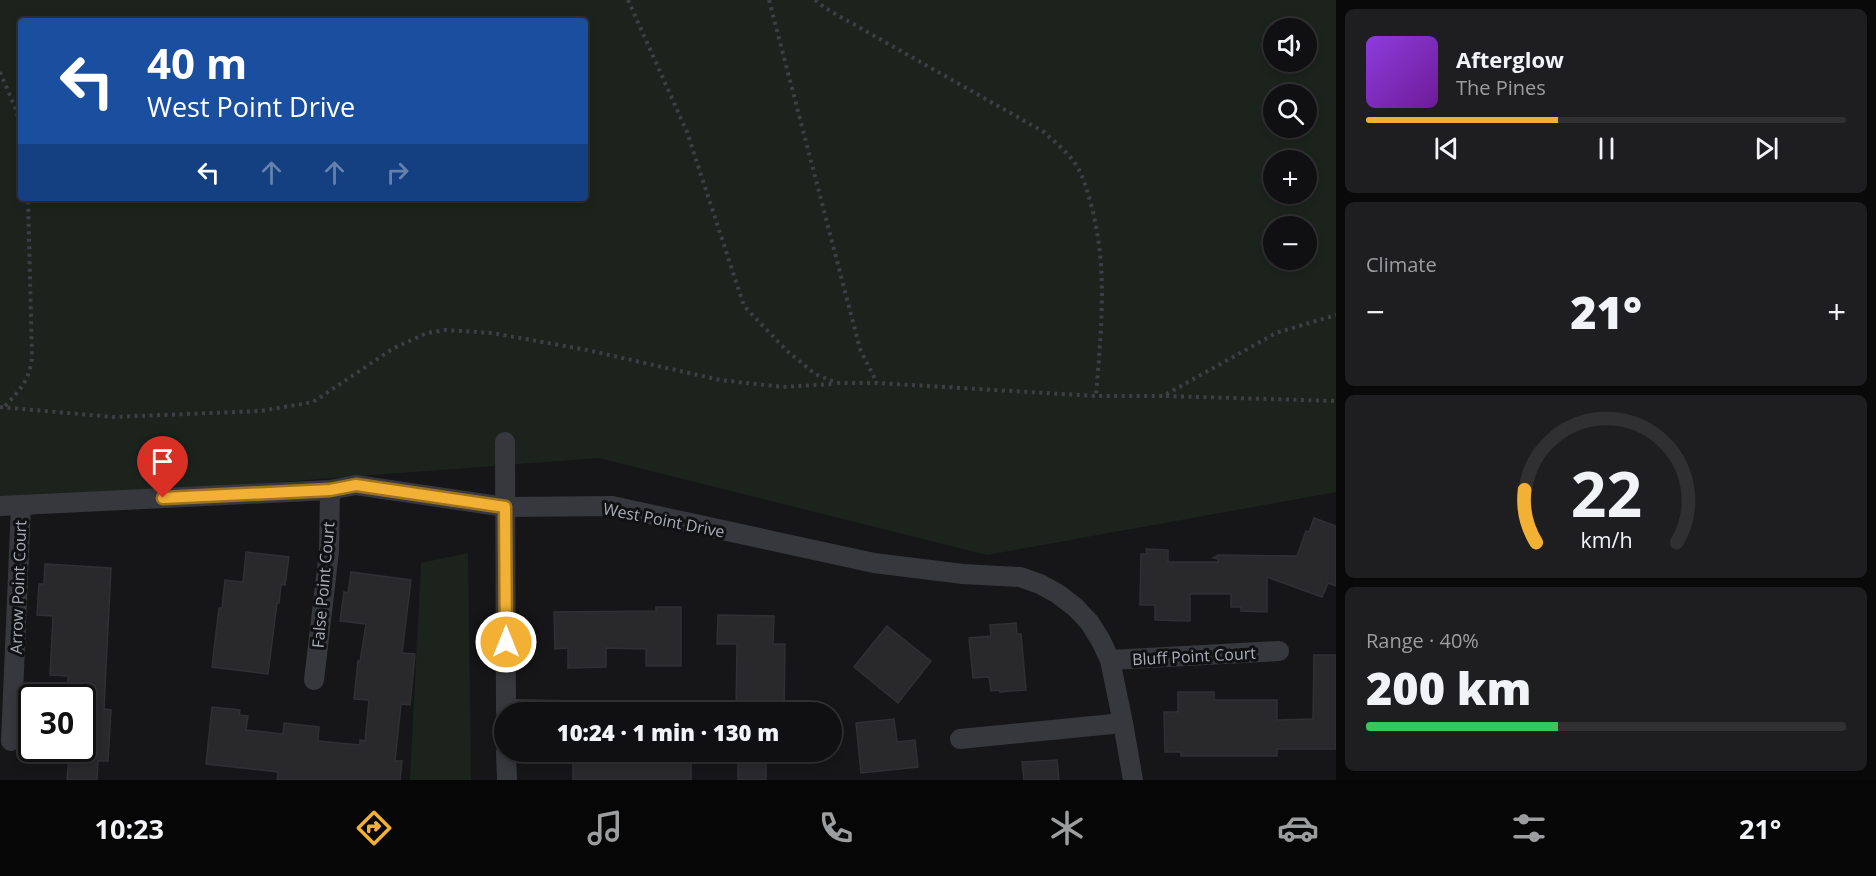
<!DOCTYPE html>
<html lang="en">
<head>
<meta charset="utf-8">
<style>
	:root { --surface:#101012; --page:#1e1e20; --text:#f1f3f6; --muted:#9c9d9f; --line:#303032; --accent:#f2b134 }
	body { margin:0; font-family:"Open Sans",sans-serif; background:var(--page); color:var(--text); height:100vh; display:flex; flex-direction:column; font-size:22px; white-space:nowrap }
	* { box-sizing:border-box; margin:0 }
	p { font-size:20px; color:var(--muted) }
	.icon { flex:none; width:33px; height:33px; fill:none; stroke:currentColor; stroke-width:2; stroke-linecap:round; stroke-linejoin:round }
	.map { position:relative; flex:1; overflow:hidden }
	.side { display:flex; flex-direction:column; gap:9px; padding:9px; background:#09090a; width:540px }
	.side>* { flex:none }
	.top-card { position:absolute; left:18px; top:18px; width:570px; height:183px; border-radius:6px; box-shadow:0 3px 9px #0003,0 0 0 2px var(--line); background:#1a4fa0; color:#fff; overflow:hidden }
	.controls { position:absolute; left:1263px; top:18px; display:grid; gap:12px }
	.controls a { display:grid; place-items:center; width:54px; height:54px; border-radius:50%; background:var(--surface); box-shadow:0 3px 9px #0003,0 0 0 2px var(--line); font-size:30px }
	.speed { position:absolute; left:18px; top:684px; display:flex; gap:12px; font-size:30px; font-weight:700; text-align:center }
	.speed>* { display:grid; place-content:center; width:78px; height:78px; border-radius:50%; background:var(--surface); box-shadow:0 3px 9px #0003,0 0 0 2px var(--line); line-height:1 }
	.speed .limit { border:3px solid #111; border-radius:9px; background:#fff; color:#111 }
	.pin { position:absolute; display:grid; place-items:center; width:51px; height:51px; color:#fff; margin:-62px -26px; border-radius:50% 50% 50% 0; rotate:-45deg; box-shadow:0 0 6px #0007 }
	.pin .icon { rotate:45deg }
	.me { position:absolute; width:66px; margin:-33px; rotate:0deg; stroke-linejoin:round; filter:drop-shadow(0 0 4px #0008) }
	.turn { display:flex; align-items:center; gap:21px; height:126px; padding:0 30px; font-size:27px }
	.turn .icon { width:78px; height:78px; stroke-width:2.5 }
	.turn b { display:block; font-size:42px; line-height:51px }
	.lanes { display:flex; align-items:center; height:57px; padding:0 30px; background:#0003; justify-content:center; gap:30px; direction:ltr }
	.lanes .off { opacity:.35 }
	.big { font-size:45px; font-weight:800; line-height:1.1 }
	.side .widget { flex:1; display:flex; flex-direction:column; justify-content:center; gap:9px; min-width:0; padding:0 21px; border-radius:9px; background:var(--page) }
	.side .dial { align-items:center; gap:0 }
	.dial svg { height:156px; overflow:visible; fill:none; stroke:var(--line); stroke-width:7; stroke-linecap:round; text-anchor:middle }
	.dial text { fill:var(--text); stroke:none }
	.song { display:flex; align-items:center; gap:18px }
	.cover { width:72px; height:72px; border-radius:9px; background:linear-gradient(135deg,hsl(270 70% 55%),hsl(280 70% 35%)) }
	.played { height:6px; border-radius:3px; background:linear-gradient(90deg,var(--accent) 40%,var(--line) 40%) }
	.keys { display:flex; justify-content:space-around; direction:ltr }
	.heat { display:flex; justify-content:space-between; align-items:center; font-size:33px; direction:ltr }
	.charge { height:9px; border-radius:4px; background:linear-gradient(90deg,#34c759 40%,var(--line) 0) }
	.trip { position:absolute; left:494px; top:702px; width:348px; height:60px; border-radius:30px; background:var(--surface); box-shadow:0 3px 9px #0003,0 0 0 2px var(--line); font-weight:800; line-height:60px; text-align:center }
	.tab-bar { display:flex; height:96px; justify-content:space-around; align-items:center; background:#060607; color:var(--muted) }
	.tab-bar .icon { width:42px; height:42px }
	.tab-bar .active { color:var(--accent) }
	.tab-bar b { font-size:27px; color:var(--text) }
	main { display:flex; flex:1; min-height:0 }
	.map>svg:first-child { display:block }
	.green { fill:#1c231d; fill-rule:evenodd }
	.building { fill:#29292c; stroke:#303034; stroke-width:1.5 }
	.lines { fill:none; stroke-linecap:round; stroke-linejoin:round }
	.path { stroke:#3d3f44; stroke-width:4; stroke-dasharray:3 4.5; stroke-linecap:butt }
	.street { stroke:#37383d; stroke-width:20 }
	.route-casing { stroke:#9d7322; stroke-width:15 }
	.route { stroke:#f2b134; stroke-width:10 }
	.labels { text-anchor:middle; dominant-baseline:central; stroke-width:6; stroke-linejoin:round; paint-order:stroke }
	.street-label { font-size:16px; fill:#a8adb8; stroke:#111113 }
</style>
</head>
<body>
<main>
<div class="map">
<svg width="1336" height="780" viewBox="0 0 1336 780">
	<rect width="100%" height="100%" fill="#161618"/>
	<g class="green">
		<path d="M 0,0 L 1336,0 L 1336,492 L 987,555 L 599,458 L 0,503 ZM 21,21 L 585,21 L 585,198 L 21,198 ZM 1274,28 L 1306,28 L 1306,62 L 1274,62 ZM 1274,94 L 1306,94 L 1306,128 L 1274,128 ZM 1274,160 L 1306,160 L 1306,194 L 1274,194 ZM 1274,226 L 1306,226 L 1306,260 L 1274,260 Z"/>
		<polygon points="468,553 471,780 410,780 421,563"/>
	</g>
	<g class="building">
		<polygon points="1314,518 1336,526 1336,586 1328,583 1322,597 1267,577 1267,612 1241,611 1241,607 1231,607 1231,594 1190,594 1190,621 1155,620 1155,605 1140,605 1141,554 1147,554 1146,549 1168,550 1168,562 1218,562 1218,559 1213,558 1218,555 1297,556 1306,531 1309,532"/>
		<polygon points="246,552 289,557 285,585 281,584 279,603 277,603 268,674 212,667 219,608 222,608 225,580 243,582"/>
		<polygon points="45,564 111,568 104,709 111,710 108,761 98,761 97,780 67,780 70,748 82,748 82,691 67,690 68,676 50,675 53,616 37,615 39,584 44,584"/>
		<polygon points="351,572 411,580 402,653 415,654 410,705 401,704 395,761 402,761 400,780 277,780 278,772 206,764 212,707 240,710 239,715 248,716 246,730 283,734 284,723 319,727 318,741 360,745 360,740 365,741 369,700 354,699 358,661 360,662 366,624 340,621 344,592 348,593"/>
		<polygon points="656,607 681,607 681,666 646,666 646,649 606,648 606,667 568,668 568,648 555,649 554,612 656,611"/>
		<polygon points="718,615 774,616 773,644 785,644 784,712 736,712 737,644 717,644"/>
		<polygon points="1016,623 1017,634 1021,634 1026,690 1000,692 999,690 991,691 989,677 973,678 969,638 991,636 990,625"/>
		<polygon points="887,626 931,661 898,703 854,667"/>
		<polygon points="1314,655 1336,655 1336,749 1277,749 1277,756 1181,756 1181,752 1165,752 1164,712 1178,712 1178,692 1214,692 1214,700 1277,700 1277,720 1313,719"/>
		<polygon points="894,719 897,742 915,740 918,767 861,773 856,723"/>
		<polygon points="589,752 691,752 691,780 573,780 573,760 588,760"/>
		<rect x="738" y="755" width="28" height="25"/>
		<polygon points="1057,760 1059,780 1024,780 1022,762"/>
	</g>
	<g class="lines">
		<g class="path">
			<polyline points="628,0 687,132 744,306 786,350 815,374 837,383 877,383 1096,396 1163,396 1276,333 1336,315"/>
			<polyline points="769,0 860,349 877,383"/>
			<path d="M 815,0 L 825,8 L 1044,132 C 1056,143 1070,154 1078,168 C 1085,181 1088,194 1092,208 C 1108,270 1101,332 1096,396"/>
			<polyline points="0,72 17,112 21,137"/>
			<polyline points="1166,396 1336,401"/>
			<path d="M 5,406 C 20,390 29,381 32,358 L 28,198"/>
			<polyline points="0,407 113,417 260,411 313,402 394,348 427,333 445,330 492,333 587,350 720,380 783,387 833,384"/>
		</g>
		<g class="street">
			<polyline points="505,442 506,712"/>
			<polyline points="0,506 330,490 356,485 505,507 612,506 874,563 963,574 1020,577 1040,584 1058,594 1075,607 1090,623 1101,641 1110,660 1123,723 1133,780"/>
			<polyline points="1110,660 1279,651"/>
			<polyline points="314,680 329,552 330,490"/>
			<polyline points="506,709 681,712"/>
			<polyline points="960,739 1123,723"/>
			<polyline points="11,741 21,505"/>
			<polyline points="506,752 507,780"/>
		</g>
	</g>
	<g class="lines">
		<defs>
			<polyline id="route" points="163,498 330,490 356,485 505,507 506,642"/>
		</defs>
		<use href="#route" class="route-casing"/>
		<use href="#route" class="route"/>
	</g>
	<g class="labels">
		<g class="street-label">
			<text transform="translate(664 520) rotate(11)">West Point Drive</text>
			<text transform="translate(323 585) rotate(-85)">False Point Court</text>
			<text transform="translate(18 587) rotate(-88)">Arrow Point Court</text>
			<text transform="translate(1194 656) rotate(-3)">Bluff Point Court</text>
		</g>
	</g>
</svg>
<div class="controls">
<a><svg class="icon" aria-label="sound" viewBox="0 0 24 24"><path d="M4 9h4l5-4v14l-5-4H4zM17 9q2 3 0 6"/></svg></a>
<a><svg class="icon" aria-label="search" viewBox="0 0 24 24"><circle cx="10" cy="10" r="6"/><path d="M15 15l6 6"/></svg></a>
<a>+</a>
<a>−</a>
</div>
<div class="speed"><div class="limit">30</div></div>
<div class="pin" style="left:163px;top:498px;background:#d93025"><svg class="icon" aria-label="arrive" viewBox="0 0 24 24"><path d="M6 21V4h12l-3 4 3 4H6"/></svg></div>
<svg class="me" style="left:506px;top:642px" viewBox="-20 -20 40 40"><circle r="17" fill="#f2b134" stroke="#fff" stroke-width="3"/><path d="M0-11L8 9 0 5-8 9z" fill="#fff"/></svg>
<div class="trip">10:24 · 1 min · 130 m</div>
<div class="top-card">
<div class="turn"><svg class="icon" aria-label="left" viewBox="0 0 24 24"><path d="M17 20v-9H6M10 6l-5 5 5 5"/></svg><div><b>40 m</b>West Point Drive</div></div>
<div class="lanes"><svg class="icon" aria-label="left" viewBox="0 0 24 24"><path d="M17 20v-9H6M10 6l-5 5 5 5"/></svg><svg class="icon off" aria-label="ahead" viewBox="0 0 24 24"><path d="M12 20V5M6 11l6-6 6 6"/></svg><svg class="icon off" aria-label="ahead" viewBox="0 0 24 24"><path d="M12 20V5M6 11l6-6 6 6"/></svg><svg class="icon off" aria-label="right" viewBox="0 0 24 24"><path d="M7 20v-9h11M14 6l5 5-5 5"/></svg></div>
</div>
</div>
<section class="side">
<div class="widget">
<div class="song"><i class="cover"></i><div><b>Afterglow</b><p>The Pines</p></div></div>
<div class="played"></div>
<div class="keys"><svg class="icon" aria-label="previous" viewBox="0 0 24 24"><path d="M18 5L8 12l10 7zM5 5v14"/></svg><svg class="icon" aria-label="pause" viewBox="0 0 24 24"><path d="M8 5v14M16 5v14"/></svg><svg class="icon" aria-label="next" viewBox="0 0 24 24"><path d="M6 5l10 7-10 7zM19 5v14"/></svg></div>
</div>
<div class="widget"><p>Climate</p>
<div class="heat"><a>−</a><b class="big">21°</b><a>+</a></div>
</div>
<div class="widget dial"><svg viewBox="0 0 100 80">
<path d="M14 69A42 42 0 1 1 86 69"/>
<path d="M14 69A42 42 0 0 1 8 42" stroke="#f2b134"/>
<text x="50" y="56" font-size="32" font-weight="700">22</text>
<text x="50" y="72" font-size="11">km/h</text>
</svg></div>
<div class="widget"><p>Range · 40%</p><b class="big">200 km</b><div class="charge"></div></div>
</section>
</main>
<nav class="tab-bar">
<b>10:23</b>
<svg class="icon active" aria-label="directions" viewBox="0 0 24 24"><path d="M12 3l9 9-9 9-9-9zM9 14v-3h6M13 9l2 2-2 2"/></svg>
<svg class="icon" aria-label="music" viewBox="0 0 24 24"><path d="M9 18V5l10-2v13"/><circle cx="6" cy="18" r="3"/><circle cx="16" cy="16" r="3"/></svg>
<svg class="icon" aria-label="phone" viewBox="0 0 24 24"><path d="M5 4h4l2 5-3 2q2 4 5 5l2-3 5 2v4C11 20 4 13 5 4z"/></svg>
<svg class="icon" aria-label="climate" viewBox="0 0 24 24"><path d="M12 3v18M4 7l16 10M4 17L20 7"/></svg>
<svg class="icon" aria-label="car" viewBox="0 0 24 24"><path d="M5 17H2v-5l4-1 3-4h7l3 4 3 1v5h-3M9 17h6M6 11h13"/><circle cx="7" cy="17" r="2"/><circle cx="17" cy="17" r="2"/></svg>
<svg class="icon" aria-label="filters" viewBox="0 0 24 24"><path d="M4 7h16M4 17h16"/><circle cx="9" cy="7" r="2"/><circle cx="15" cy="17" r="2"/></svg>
<b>21°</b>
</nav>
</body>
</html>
